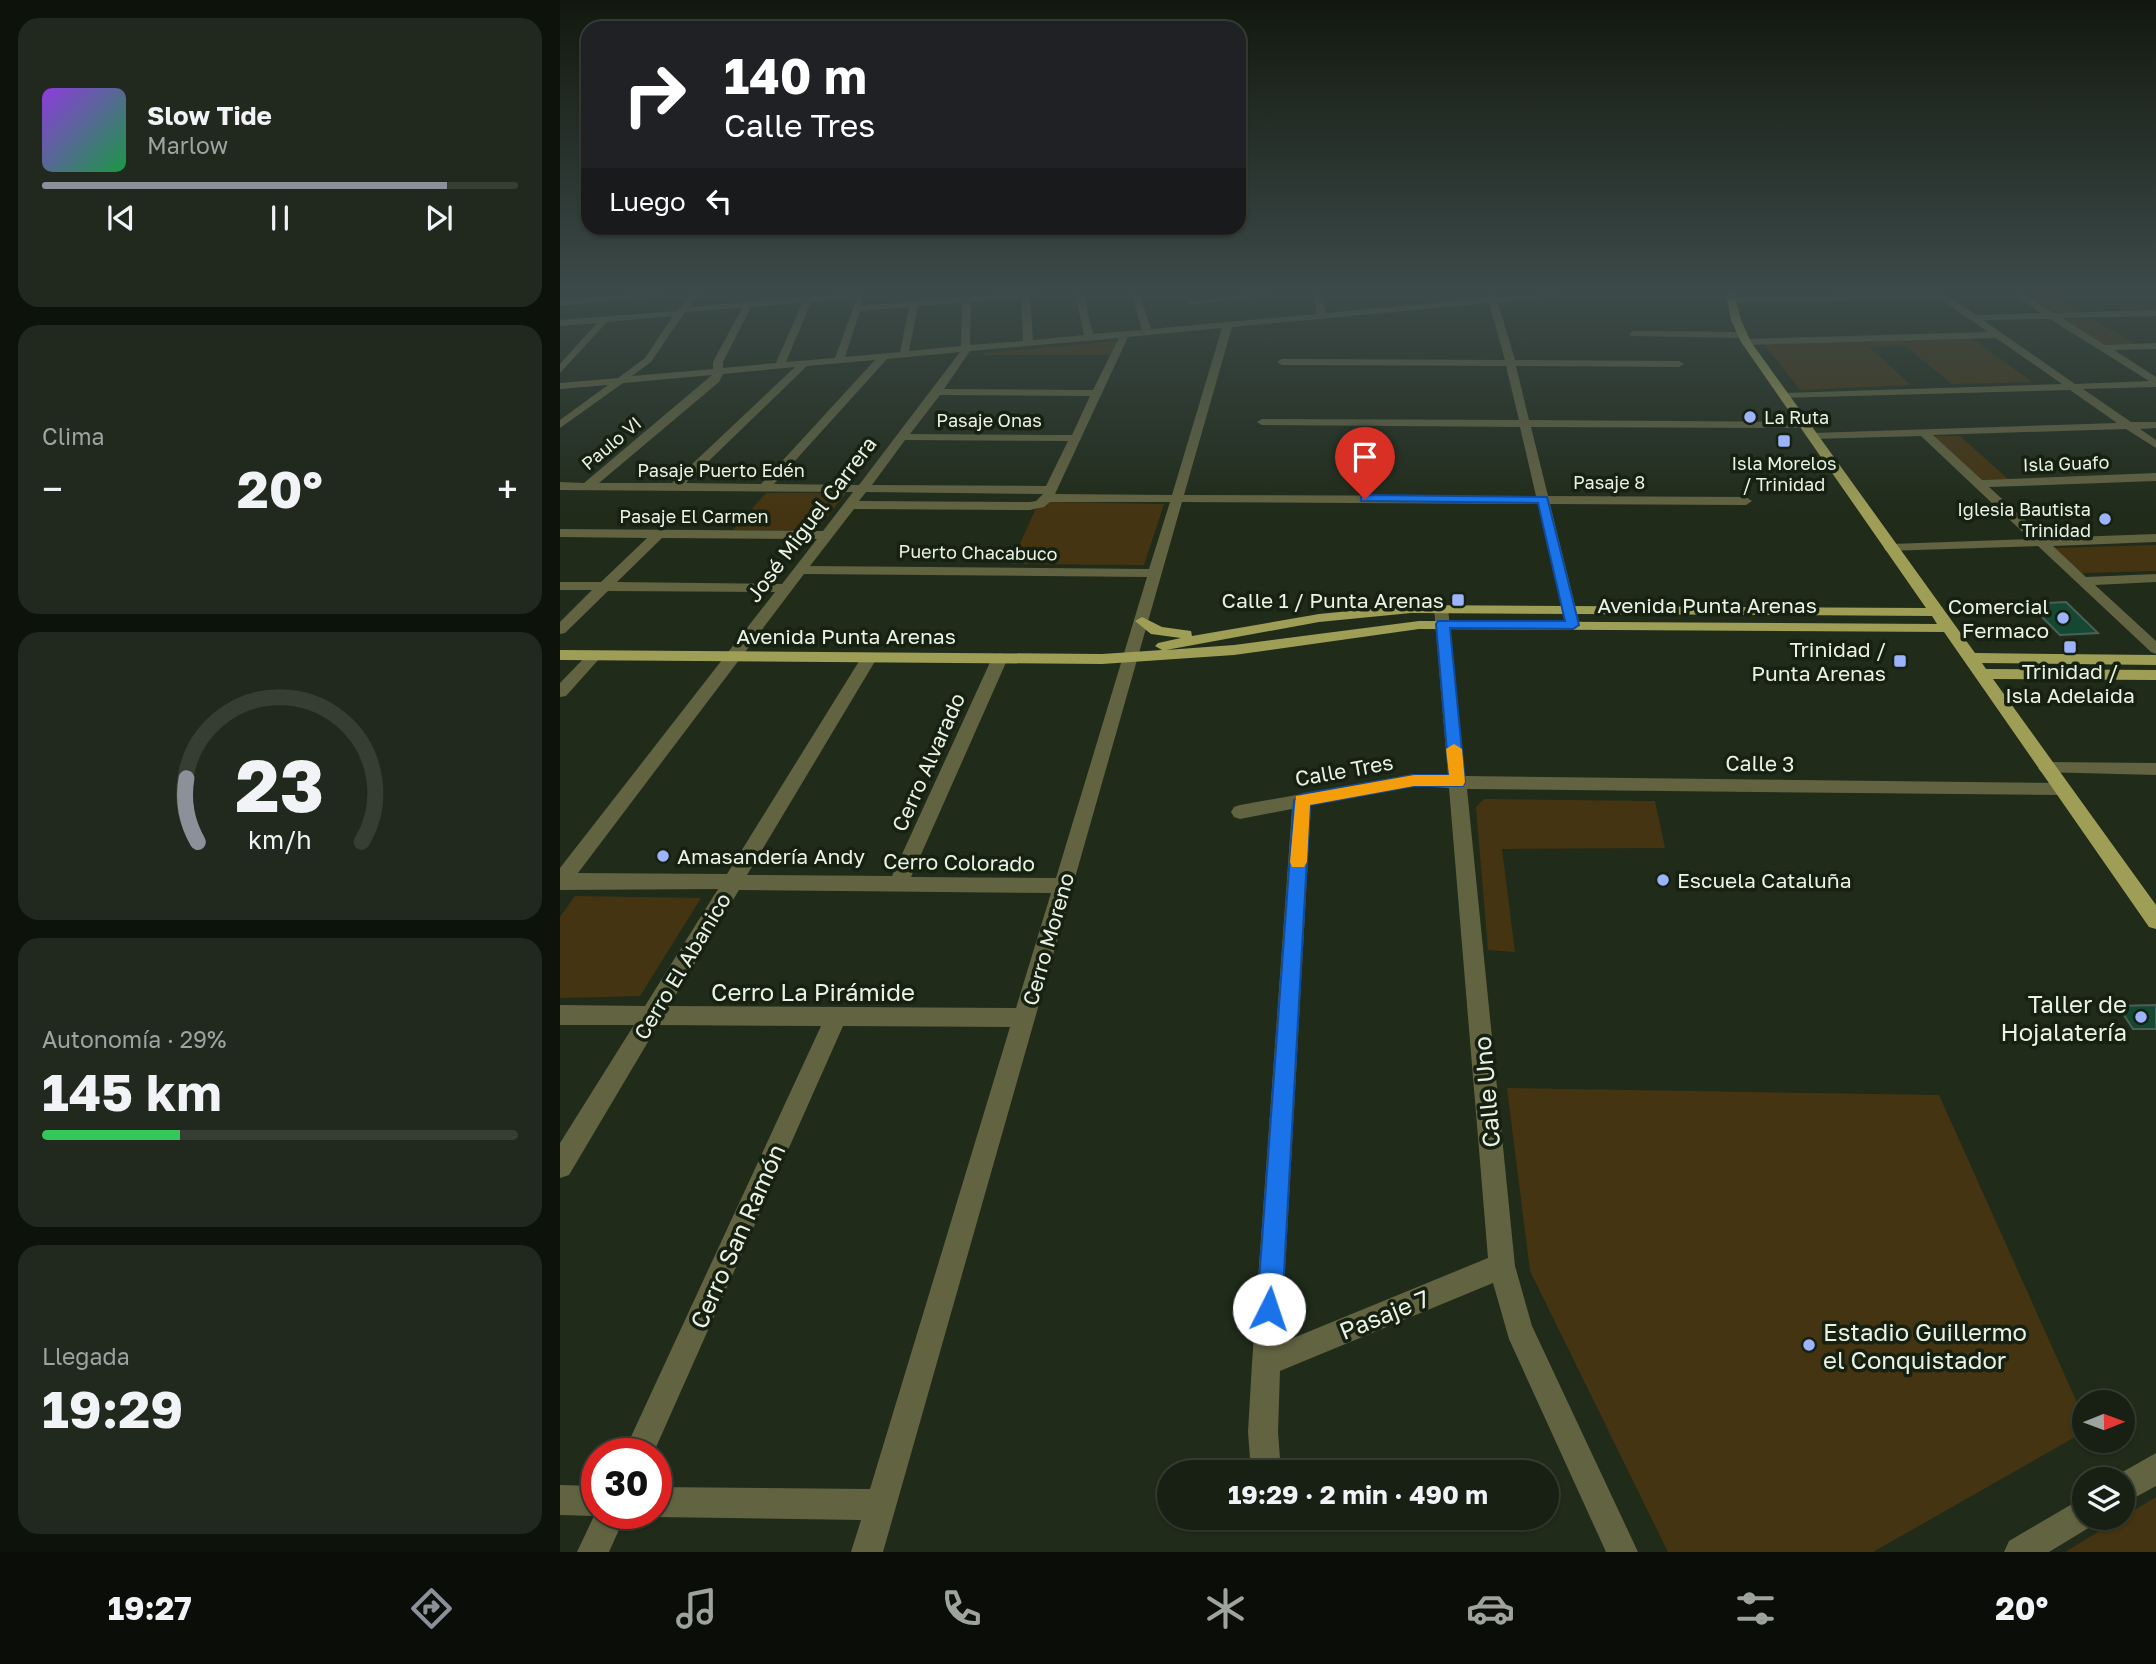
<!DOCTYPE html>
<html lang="es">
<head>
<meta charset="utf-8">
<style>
	:root { --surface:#182014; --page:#21281d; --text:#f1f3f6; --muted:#9fa3a0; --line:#363e34; --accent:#8c9099 }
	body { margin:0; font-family:"Golos Text",sans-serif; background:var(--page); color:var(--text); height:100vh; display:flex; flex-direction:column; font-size:26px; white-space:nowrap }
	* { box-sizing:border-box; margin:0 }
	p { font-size:23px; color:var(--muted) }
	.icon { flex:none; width:38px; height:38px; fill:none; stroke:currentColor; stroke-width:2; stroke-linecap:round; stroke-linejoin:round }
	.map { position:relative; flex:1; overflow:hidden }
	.sheet { display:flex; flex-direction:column; gap:18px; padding:18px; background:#0d120b; width:560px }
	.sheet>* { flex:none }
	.banner { position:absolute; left:21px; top:21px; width:665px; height:214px; border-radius:21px; box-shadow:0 2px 5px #0004,0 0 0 2px var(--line); background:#202124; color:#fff; overflow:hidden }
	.needle { width:46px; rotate:89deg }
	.buttons { position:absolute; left:1512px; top:1390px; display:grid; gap:14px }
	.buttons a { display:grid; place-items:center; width:63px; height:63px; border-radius:50%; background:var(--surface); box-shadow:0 2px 5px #0004,0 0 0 2px var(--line); font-size:35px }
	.speed { position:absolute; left:21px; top:1438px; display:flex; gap:14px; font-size:35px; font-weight:700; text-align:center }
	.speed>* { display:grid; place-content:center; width:91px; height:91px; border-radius:50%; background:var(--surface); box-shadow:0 2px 5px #0004,0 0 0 2px var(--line); line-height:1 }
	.speed .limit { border:10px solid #d22; background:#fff; color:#111 }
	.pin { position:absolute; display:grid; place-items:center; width:60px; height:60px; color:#fff; margin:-72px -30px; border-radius:50% 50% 50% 0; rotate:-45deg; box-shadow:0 0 7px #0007 }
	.pin .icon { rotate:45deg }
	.me { position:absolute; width:77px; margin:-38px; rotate:4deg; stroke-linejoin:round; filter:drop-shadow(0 0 5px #0008) }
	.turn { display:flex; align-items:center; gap:24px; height:147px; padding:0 28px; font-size:32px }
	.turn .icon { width:91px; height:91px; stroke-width:2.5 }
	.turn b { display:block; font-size:49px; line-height:60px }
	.then { display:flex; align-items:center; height:66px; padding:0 28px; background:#0003; gap:14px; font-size:26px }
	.big { font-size:52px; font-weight:700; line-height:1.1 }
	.sheet .card { flex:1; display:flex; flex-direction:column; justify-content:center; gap:10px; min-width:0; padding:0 24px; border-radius:21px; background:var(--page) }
	.sheet .dial { align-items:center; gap:0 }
	.dial svg { height:182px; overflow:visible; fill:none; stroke:var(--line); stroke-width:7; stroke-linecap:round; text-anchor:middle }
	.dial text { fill:var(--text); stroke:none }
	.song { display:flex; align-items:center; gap:21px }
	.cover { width:84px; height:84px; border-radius:10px; background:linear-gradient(135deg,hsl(270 70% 55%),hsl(140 70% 35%)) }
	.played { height:7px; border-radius:4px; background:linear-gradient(90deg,var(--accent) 85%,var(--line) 85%) }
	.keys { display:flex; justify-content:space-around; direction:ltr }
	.heat { display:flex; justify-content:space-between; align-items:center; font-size:38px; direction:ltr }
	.charge { height:10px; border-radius:5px; background:linear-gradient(90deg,#34c759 29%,var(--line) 0) }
	.trip { position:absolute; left:597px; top:1460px; width:402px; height:70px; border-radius:35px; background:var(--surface); box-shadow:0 2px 5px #0004,0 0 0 2px var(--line); font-weight:700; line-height:70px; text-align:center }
	.tabs { display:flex; height:112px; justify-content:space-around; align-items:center; background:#0a0d08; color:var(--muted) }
	.tabs .icon { width:49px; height:49px }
	.tabs .active { color:var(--accent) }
	.tabs b { font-size:32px; color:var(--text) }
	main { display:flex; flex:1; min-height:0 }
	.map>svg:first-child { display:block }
	.green { fill:#453411 }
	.building { fill:#144833; stroke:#496054; stroke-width:2 }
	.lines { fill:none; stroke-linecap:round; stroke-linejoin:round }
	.minor { fill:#626341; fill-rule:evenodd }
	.major { fill:#9e9e56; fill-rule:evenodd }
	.route { fill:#1a73e8; stroke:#114b97; stroke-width:2 }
	.slow { fill:#f59e0b }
	.poi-dot { fill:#9bb4fd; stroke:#162111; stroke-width:2.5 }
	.labels { text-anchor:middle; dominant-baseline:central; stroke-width:7; stroke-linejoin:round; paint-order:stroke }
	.far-poi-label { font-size:18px; fill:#eaf2e6; stroke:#162111; text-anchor:start }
	.far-street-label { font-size:18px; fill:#eaf2e6; stroke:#162111 }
	.street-label { font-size:21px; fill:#eaf2e6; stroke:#162111 }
	.poi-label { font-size:21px; fill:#eaf2e6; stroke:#162111; text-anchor:end }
	.near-street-label { font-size:24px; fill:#eaf2e6; stroke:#162111 }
	.near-poi-label { font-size:24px; fill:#eaf2e6; stroke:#162111; text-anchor:end }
</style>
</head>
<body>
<main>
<section class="sheet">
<div class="card">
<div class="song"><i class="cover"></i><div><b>Slow Tide</b><p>Marlow</p></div></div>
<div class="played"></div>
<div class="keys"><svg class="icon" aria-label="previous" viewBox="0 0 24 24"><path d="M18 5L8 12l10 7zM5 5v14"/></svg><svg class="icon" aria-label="pause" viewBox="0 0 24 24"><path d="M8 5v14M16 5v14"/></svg><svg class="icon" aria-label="next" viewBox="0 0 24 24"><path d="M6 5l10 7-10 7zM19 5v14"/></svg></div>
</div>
<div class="card"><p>Clima</p>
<div class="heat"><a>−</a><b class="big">20°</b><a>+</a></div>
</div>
<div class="card dial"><svg viewBox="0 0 100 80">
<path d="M14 69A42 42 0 1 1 86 69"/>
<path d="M14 69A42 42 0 0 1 9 41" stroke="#8c9099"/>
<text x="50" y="56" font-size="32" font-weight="700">23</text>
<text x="50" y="72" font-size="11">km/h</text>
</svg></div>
<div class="card"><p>Autonomía · 29%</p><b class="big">145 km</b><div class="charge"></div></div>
<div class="card"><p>Llegada</p><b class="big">19:29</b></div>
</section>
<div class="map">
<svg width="1596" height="1552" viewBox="0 0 1596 1552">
	<rect width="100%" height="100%" fill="#202b1a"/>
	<g class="green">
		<polygon points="1460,293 1490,293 1524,314 1493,314"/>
		<polygon points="1500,319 1532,319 1577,345 1543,345"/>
		<polygon points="1412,338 1472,382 1392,384 1345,346 1309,347 1351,385 1240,390 1203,343"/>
		<polygon points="557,341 551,355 423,355 426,353"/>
		<polygon points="1373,436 1400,436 1448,479 1419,480"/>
		<polygon points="206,493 286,493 256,531 173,530"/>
		<polygon points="490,502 604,504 584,565 451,564 475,510"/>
		<polygon points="1596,545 1596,571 1522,573 1495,548"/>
		<polygon points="924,799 1095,801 1105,848 942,849 955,952 928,950 916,807"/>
		<polygon points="15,896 141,898 80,996 0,998 0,917"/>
		<polygon points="947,1088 1379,1095 1524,1418 1524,1432 1313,1552 1108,1552 970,1271"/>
		<polygon points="1596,1497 1596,1552 1505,1552"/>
	</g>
	<g class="building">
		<polygon points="1506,602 1538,633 1500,635 1469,604"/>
		<polygon points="1596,1005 1596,1029 1573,1029 1558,1006"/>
	</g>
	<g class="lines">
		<g class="minor">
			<polygon points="86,293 125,293 0,306 0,300"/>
			<path d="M 132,293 L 142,293 L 129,307 L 290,293 L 304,293 L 304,297 L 300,298 L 303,300 L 301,306 L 451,293 L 490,293 L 470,297 L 473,340 L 524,335 L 515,293 L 523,293 L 533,334 L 582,330 L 571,293 L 579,293 L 591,329 L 757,314 L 754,293 L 762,293 L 766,313 L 927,298 L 926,293 L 934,293 L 936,297 L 1017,293 L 938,303 L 955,360 L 1119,361 L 1124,364 L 1119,367 L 956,366 L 969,420 L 1244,422 L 1250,425 L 1244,428 L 971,427 L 988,496 L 1186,497 L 1192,501 L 1186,505 L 990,504 L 1020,625 L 1013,629 L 1006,625 L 978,504 L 622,502 L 323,1552 L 291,1552 L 301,1520 L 96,1517 L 87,1514 L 96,1514 L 96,1487 L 310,1489 L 450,1027 L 283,1026 L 93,1454 L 63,1454 L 261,1026 L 98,1025 L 9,1175 L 0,1178 L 0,1143 L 74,1025 L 0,1025 L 0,1005 L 85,1006 L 158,889 L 0,890 L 0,868 L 215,592 L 48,591 L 5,633 L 0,634 L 0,622 L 32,590 L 0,590 L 0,582 L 41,582 L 87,538 L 0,537 L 0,529 L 263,531 L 293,492 L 0,490 L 0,482 L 24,483 L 152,375 L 63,383 L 0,428 L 0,420 L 48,385 L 0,389 L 0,383 L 58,378 L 85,358 L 113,316 L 47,322 L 0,373 L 0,364 L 37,323 L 0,326 L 0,320 L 117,311 ZM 297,298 L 275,358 L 226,362 L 251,302 ZM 461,298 L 463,341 L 410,345 L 411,302 ZM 242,303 L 216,363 L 163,368 L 163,362 L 191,307 ZM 402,303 L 401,346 L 349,351 L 358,306 ZM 929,303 L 945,360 L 722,359 L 717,362 L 722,365 L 946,366 L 959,420 L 702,419 L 697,422 L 702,425 L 960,427 L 976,496 L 624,495 L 672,327 ZM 349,307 L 340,352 L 285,357 L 300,311 ZM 182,308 L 153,362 L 153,369 L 72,376 L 91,362 L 125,312 ZM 662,328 L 612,495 L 495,494 L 568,337 ZM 559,338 L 533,390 L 384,389 L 410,351 ZM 400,352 L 299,485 L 214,484 L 327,359 ZM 315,360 L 201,484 L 126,483 L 247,366 ZM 235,367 L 112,483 L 39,483 L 159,382 L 163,374 ZM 380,395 L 530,396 L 512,435 L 350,434 ZM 345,440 L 508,441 L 486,486 L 312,485 ZM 306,492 L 483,494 L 476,501 L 470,502 L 299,501 ZM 490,502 L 610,502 L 589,569 L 250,566 L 294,509 L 470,510 L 484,507 ZM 102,538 L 257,539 L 222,584 L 57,582 ZM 244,574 L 587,577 L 496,878 L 351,877 L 448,658 L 440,653 L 432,658 L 332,876 L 187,875 L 317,658 L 309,653 L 301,658 L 167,874 L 18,873 ZM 179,890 L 491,893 L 456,1008 L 109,1006 Z"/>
			<polygon points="695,293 730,293 631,305 627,302"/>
			<path d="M 1384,293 L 1416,315 L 1481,313 L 1451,293 L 1462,293 L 1493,313 L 1596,310 L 1596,316 L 1502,318 L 1545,345 L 1596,343 L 1596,349 L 1554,350 L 1596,377 L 1596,387 L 1523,389 L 1571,422 L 1596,422 L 1596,428 L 1580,429 L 1596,440 L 1596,448 L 1566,429 L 1373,435 L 1422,480 L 1596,473 L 1596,481 L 1429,487 L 1485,538 L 1596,534 L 1596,542 L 1493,546 L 1526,577 L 1596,574 L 1596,582 L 1535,585 L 1596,641 L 1596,654 L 1591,652 L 1478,546 L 1326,551 L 1324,548 L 1331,544 L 1470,539 L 1361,436 L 1252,439 L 1246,436 L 1252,433 L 1557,423 L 1510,390 L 1220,398 L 1219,396 L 1224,393 L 1502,384 L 1436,338 L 1186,345 L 1181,342 L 1186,339 L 1428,332 L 1380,299 L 1171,303 L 1167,300 L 1171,297 ZM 1490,319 L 1589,381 L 1515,384 L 1423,320 Z"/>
			<polygon points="1074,331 1182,332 1187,335 1182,338 1071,336 1069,334"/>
			<path d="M 881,604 L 888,608 L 905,776 L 1502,783 L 1508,785 L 1511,789 L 1508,793 L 1502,795 L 907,789 L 955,1266 L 972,1326 L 1078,1552 L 1046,1552 L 949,1339 L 933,1283 L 720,1371 L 718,1432 L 721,1472 L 691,1472 L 688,1432 L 692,1363 L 732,809 L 680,819 L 674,817 L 671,812 L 674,807 L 680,805 L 854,774 L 888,775 L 874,608 ZM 854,786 L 889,788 L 928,1258 L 721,1343 L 751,805 Z"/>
			<polygon points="34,651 42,656 39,659 6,696 0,697 0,683 29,653"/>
			<polygon points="1487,762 1596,763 1596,775 1481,772 1478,768 1481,764"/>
			<polygon points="1596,1453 1596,1486 1563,1504 1563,1479 1552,1478"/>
			<polygon points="0,1485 37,1486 37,1514 66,1514 49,1552 17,1552 34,1516 0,1515"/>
			<polygon points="1524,1497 1524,1517 1538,1517 1535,1524 1489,1552 1444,1552 1449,1541"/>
		</g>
		<path class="major" d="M 1166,293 L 1174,293 L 1181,320 L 1191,342 L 1415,653 L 1596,655 L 1596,665 L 1422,663 L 1426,669 L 1596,670 L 1596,680 L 1433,679 L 1596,905 L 1596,929 L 1589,927 L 1384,632 L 859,629 L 674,655 L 542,664 L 0,660 L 0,650 L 542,654 L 602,650 L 595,646 L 598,643 L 621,638 L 591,634 L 575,621 L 582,617 L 602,627 L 631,631 L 632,636 L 759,614 L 851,605 L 1366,608 L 1181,342 L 1171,320 ZM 851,613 L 1372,616 L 1377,624 L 859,621 L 674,645 L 606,650 L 759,622 Z"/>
	</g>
	<linearGradient id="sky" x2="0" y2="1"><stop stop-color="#12180e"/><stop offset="0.57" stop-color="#3c4a49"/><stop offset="1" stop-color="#3c4a49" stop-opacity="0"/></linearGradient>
	<rect width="1596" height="511" fill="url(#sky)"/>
	<polygon class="route" points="805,495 987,497 1019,625 1013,629 890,628 905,782 903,786 854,786 750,805 722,1309 718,1318 709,1322 700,1318 697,1309 734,800 742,794 854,775 889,775 876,624 878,621 1005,621 978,503 801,501 801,496"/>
	<polygon class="slow" points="894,744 902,749 905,782 903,786 854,786 750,805 747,862 744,867 732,867 730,862 736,796 854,775 889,775 886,749"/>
	<g class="poi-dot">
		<circle cx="1190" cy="417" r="7"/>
		<rect x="1217" y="434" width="14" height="14" rx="3.5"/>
		<circle cx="1545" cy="519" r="7"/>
		<rect x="891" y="593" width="14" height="14" rx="3.5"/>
		<circle cx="1503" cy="618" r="7"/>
		<rect x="1503" y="640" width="14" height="14" rx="3.5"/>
		<rect x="1333" y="654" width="14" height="14" rx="3.5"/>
		<circle cx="103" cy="856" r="7"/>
		<circle cx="1103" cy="880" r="7"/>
		<circle cx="1581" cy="1017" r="7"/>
		<circle cx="1249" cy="1345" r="7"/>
	</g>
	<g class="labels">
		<g class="far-poi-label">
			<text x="1204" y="417">La Ruta</text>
			<text x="1224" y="463" text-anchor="middle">Isla Morelos<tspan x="1224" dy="21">/ Trinidad</tspan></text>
			<text x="1531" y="509" text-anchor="end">Iglesia Bautista<tspan x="1531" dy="21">Trinidad</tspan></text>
		</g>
		<g class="far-street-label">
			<text x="429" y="420">Pasaje Onas</text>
			<text transform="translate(51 443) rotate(-40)">Paulo VI</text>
			<text transform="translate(1506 463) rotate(-2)">Isla Guafo</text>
			<text x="161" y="470">Pasaje Puerto Edén</text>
			<text x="1049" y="482">Pasaje 8</text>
			<text x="134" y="516">Pasaje El Carmen</text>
			<text transform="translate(418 552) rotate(1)">Puerto Chacabuco</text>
		</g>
		<g class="street-label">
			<text transform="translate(251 519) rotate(-53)">José Miguel Carrera</text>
			<text x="1147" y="605">Avenida Punta Arenas</text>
			<text x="286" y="636">Avenida Punta Arenas</text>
			<text transform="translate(368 762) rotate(-66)">Cerro Alvarado</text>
			<text transform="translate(1200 763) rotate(1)">Calle 3</text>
			<text transform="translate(784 770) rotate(-10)">Calle Tres</text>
			<text transform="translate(399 862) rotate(1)">Cerro Colorado</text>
			<text transform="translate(488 939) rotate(-74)">Cerro Moreno</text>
			<text transform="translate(122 966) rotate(-59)">Cerro El Abanico</text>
		</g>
		<g class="poi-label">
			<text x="884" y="600">Calle 1 / Punta Arenas</text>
			<text x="1489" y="606">Comercial<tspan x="1489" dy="24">Fermaco</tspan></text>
			<text x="1326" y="649">Trinidad /<tspan x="1326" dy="24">Punta Arenas</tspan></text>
			<text x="1510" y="671" text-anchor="middle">Trinidad /<tspan x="1510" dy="24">Isla Adelaida</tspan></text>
			<text x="117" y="856" text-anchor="start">Amasandería Andy</text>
			<text x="1117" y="880" text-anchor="start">Escuela Cataluña</text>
		</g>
		<g class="near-street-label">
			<text x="253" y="991">Cerro La Pirámide</text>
			<text transform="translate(926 1092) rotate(-95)">Calle Uno</text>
			<text transform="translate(177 1236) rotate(-66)">Cerro San Ramón</text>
			<text transform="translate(824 1314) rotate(-22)">Pasaje 7</text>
		</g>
		<g class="near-poi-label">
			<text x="1567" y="1003">Taller de<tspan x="1567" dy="28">Hojalatería</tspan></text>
			<text x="1263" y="1331" text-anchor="start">Estadio Guillermo<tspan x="1263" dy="28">el Conquistador</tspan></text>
		</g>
	</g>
</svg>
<div class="buttons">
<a><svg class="needle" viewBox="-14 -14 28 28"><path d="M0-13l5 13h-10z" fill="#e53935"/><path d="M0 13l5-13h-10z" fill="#9fa3a0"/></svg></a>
<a><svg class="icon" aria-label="layers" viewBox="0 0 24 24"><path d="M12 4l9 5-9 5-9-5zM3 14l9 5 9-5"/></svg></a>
</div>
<div class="speed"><div class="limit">30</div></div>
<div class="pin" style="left:805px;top:499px;background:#d93025"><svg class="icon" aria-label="arrive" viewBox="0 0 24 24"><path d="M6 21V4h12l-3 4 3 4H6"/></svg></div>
<svg class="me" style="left:709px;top:1309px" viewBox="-20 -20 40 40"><circle r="19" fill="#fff"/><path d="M0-13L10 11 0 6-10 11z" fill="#1a73e8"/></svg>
<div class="trip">19:29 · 2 min · 490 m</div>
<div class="banner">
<div class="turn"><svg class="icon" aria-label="right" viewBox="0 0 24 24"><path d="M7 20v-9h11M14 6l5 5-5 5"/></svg><div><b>140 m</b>Calle Tres</div></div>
<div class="then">Luego<svg class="icon" aria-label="left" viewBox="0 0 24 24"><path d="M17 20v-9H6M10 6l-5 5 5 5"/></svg></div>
</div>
</div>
</main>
<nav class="tabs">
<b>19:27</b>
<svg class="icon active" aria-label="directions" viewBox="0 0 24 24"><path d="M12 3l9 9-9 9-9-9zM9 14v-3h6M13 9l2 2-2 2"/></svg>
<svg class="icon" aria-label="music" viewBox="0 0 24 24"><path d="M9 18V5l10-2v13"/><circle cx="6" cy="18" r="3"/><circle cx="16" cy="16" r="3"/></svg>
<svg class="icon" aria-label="phone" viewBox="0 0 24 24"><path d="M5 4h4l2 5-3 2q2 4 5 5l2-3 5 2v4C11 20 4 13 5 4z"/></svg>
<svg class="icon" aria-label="climate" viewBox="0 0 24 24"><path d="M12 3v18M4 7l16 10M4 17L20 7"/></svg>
<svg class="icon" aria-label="car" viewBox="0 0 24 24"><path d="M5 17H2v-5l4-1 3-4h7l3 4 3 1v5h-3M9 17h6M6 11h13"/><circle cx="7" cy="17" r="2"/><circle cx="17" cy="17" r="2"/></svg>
<svg class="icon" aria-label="filters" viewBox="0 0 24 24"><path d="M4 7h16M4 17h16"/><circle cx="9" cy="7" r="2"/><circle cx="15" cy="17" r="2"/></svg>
<b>20°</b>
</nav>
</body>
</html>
